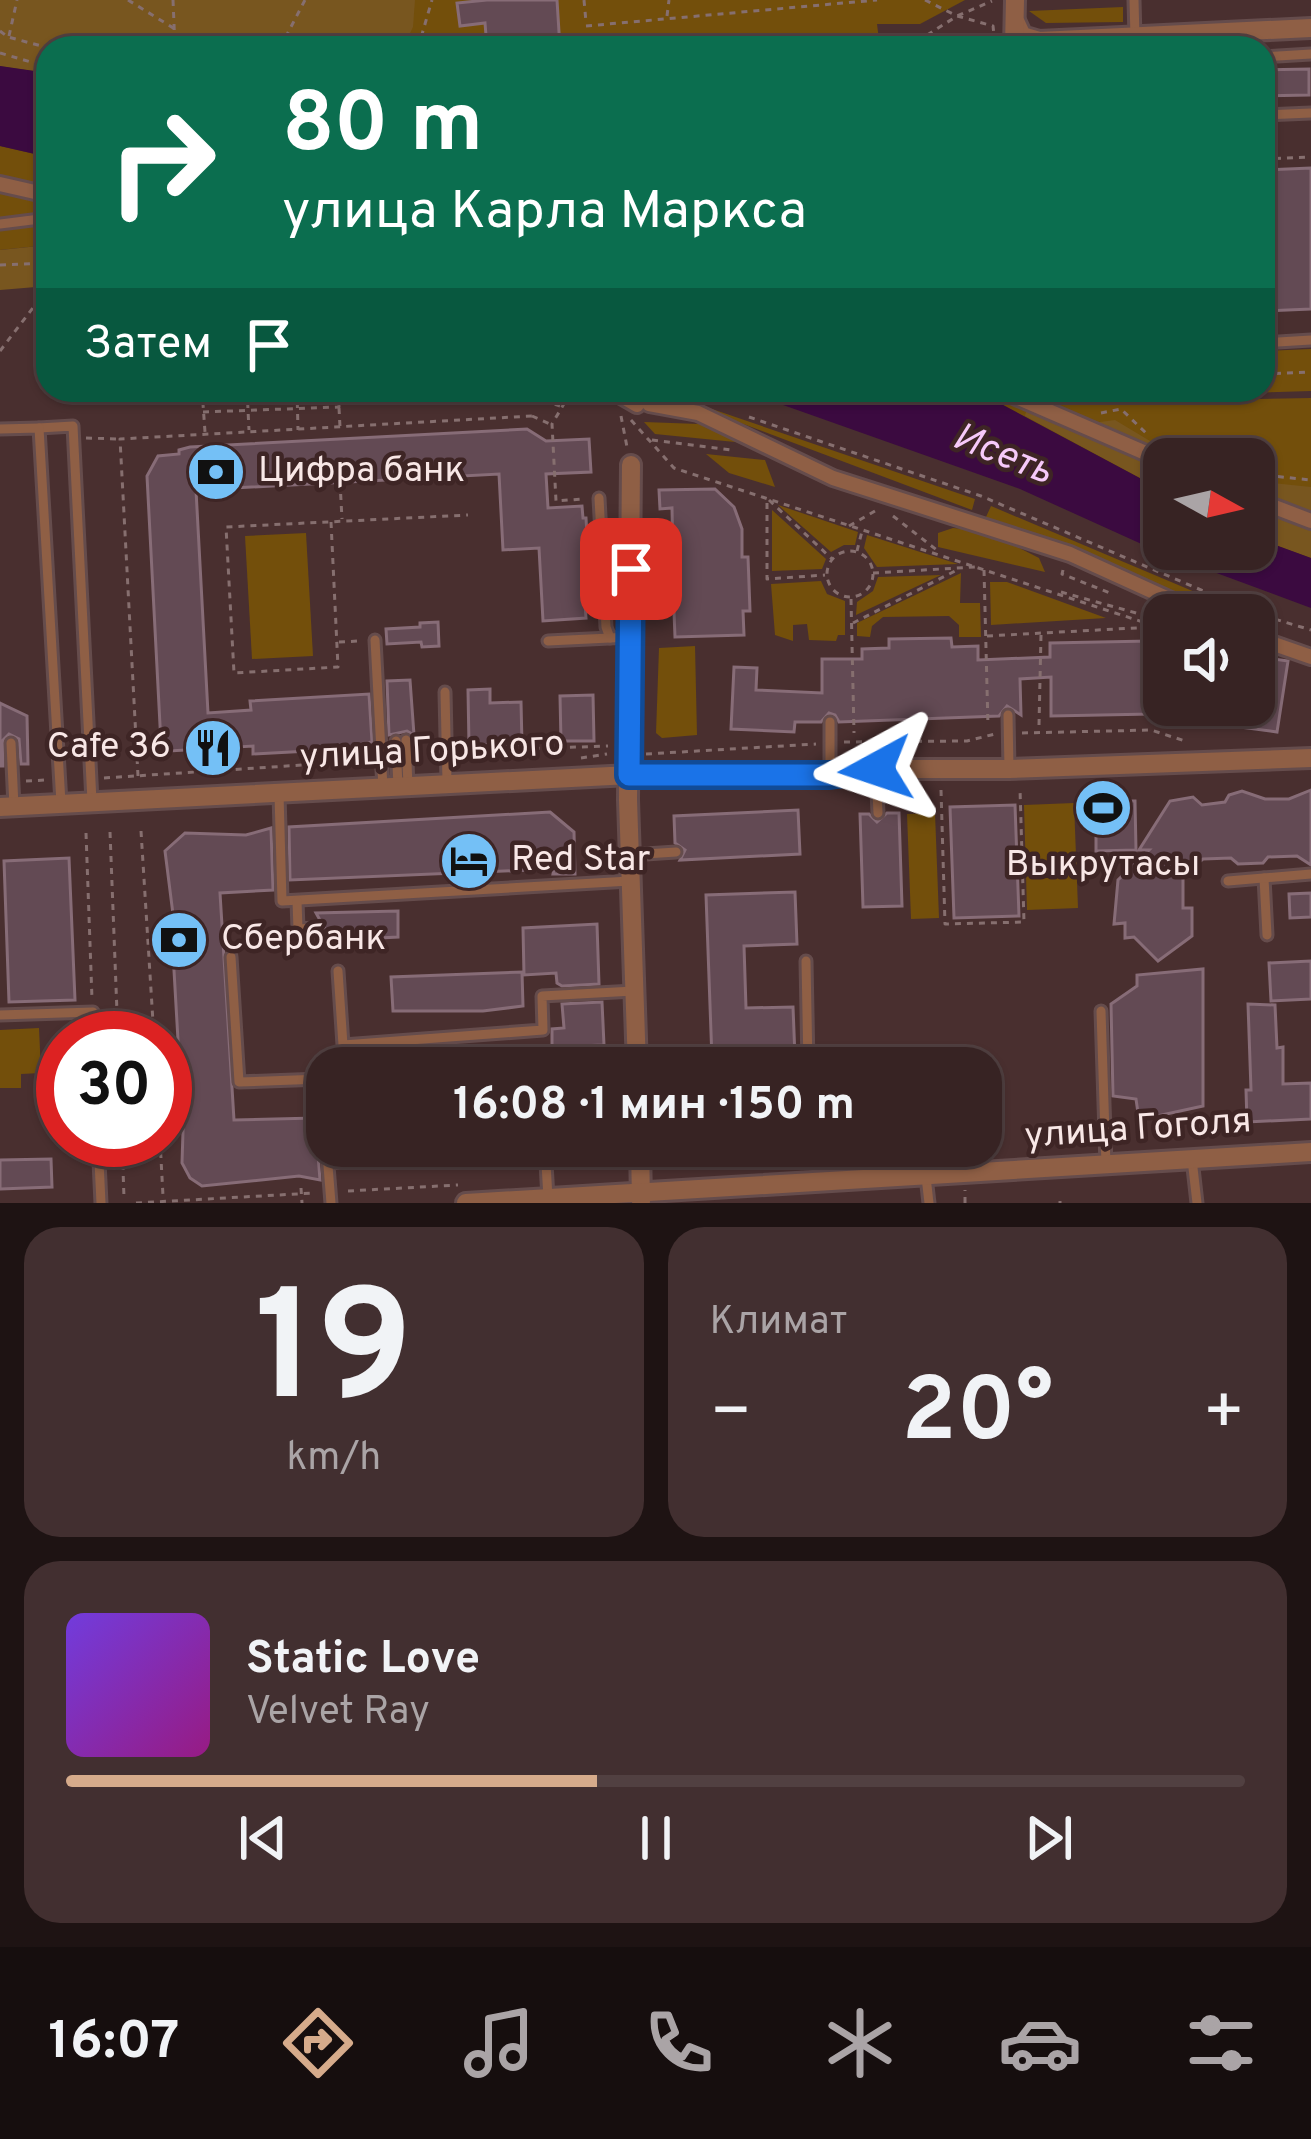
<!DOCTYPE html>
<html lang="ru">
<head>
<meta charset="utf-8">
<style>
	:root { --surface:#372323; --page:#422f30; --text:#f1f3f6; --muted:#aaa4a6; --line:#514041; --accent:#d6ab8b }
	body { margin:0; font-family:Overpass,sans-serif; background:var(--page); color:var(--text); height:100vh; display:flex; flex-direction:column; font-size:45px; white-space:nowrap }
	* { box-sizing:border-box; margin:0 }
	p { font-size:39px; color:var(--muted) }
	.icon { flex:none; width:66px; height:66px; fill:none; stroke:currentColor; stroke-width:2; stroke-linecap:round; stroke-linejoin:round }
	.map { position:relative; height:1203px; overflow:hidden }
	.drawer { display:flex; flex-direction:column; gap:24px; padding:24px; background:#1e1313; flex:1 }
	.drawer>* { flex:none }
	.top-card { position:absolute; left:36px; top:36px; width:1239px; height:366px; border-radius:36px; box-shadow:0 3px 9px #0004,0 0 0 3px var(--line); background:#0b6e4f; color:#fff; overflow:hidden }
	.needle { width:78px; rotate:98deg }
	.fabs { position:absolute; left:1143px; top:438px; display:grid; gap:24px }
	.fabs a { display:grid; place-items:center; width:132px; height:132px; border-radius:24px; background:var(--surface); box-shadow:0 3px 9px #0004,0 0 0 3px var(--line); font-size:60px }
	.speed { position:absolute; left:36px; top:1011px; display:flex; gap:24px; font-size:60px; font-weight:700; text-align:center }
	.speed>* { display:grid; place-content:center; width:156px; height:156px; border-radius:50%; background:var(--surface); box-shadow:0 3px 9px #0004,0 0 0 3px var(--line); line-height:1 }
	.speed .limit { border:18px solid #d22; background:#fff; color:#111 }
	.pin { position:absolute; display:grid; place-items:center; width:102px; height:102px; color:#fff; margin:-51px; border-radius:24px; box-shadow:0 6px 18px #0006 }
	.me { position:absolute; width:132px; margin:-66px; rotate:265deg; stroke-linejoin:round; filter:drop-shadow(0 0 9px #0008) }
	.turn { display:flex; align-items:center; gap:42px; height:252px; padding:0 48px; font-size:54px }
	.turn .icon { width:156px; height:156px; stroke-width:2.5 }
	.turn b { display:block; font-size:84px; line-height:102px }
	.then { display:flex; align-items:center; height:114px; padding:0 48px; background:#0003; gap:24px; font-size:45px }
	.big { font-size:90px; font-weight:700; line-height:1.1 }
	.drawer .widget { flex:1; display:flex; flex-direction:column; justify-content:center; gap:18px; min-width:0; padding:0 42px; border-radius:36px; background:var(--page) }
	.drawer .dial { align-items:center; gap:0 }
	.dial b { font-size:156px; line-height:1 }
	.song { display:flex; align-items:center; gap:36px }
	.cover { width:144px; height:144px; border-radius:18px; background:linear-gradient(135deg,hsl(260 70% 55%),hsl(310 70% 35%)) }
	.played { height:12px; border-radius:6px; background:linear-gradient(90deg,var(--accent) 45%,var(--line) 45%) }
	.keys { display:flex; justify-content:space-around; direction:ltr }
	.heat { display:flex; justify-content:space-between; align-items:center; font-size:66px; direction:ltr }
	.drawer .tiles { flex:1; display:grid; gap:24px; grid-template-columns:1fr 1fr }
	.widget:last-child { grid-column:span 2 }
	.trip { position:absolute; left:306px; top:1047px; width:696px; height:120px; border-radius:36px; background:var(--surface); box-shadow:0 3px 9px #0004,0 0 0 3px var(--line); font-weight:700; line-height:120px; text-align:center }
	.tab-bar { display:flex; height:192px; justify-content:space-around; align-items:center; background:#160e0e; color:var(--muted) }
	.tab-bar .icon { width:84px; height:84px }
	.tab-bar .on { color:var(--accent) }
	.tab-bar b { font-size:54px; color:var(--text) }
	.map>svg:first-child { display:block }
	.green { fill:#734f0b }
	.forest { fill:#78561f }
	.water { fill:#3b0a40 }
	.building { fill:#634a54; stroke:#876c77; stroke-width:3 }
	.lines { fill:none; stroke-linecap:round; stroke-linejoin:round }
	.service-casing { stroke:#654c4c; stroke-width:15 }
	.pedestrian-casing { stroke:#654c4c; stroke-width:20 }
	.minor-casing { stroke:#654c4c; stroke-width:24 }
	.path { stroke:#866f6f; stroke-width:3; stroke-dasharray:6 6; stroke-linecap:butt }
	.service { stroke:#8f5f45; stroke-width:9 }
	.pedestrian { stroke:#8f5f45; stroke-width:14 }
	.minor { stroke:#8f5f45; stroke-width:18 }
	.route-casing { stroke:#114b97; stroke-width:30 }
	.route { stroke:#1a73e8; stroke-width:21 }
	.labels { text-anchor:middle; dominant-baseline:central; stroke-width:9; stroke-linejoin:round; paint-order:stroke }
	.poi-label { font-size:36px; fill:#f8e7e6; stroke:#3e2525; text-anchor:start }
	.street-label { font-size:36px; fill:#f8e7e6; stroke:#3e2525 }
	.water-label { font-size:39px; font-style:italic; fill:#f6c9f9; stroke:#3e2525 }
</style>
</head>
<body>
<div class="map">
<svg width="1311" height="1203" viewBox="0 0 1311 1203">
	<rect width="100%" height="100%" fill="#492f2f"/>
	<g class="green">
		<polygon points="0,0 965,0 920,24 877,24 880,48 48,48 48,73 0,66"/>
		<polygon points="1123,7 1123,22 1046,23 1029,11"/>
		<polygon points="0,146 48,157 48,245 0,250"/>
		<polygon points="1311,349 1311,391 1210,394 1202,390 1263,390 1263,351"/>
		<polygon points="975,390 1188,390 1210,400 1311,398 1311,558 1254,537 1254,459 1164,459 1164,491"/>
		<polygon points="671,395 975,499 972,510 698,407 665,402"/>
		<polygon points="644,422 699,424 745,443 655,434"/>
		<polygon points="706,454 765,460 775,487 729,473"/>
		<polygon points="778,505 858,532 855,545 844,545 831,552"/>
		<polygon points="991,506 1228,606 1252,615 1221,615 1200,607 986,517"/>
		<polygon points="772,510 826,559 822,569 772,571"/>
		<polygon points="953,528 986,531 1039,558 1045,572 938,547 938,533"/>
		<polygon points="306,533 313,656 252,659 245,536"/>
		<polygon points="867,535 958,564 877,567 864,548"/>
		<polygon points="961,573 960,603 980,603 981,637 959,637 959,625 949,616 883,617 872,626 870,637 857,636 857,623"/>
		<polygon points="941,575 856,615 857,602 873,591 878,577"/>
		<polygon points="821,581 827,594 845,601 845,635 838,635 836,641 809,640 807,624 793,625 793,641 775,635 771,584"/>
		<polygon points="990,582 1007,582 1106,618 991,625"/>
		<polygon points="695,646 697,735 662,738 656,733 659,648"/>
		<polygon points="1074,803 1078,908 1027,910 1024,805"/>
		<polygon points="935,813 939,918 911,919 907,814"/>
		<polygon points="39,1028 41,1073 21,1074 21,1088 0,1088 0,1030"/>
	</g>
	<g class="forest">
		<polygon points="0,0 415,0 413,27 403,48 48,48 48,73 0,66"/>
		<polygon points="48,245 48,286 0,290 0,250"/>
		<polygon points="1027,407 1069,426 1115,420 1180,459 1164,459 1164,491 1025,416"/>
		<polygon points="1254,481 1311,487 1311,558 1254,537"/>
	</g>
	<g class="water">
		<polygon points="0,66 48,73 48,157 0,146"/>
		<polygon points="741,390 975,390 1164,491 1164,549 1254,549 1254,537 1311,558 1311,608 1157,551 1020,489"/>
	</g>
	<g class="building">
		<polygon points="487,0 557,0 560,48 487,48 485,23 460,26 457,3"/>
		<polygon points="1309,69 1309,95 1263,96 1263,70"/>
		<polygon points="1311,168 1311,309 1265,311 1263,170"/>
		<polygon points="527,429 546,441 589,439 591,472 546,474 548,508 582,506 583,518 586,518 590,588 584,588 586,618 543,621 539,548 503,550 499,474 196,490 208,713 251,710 250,701 369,694 372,742 364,743 364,748 253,754 253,746 169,751 161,744 147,476 158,456 179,454 179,450 190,447"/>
		<polygon points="715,489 734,507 742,529 742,557 748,557 750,611 743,611 744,635 675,637 674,612 669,613 665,580 668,559 673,558 672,508 660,509 659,490"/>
		<polygon points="438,622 439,646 422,647 421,642 387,644 386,629 420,627 420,623"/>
		<polygon points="951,638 952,647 978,646 978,660 1050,657 1050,643 1149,641 1151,714 1051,716 1051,677 1020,679 1021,715 1007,706 999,716 839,722 835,715 829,713 821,722 795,722 794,732 731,729 734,667 757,668 756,690 822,693 822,659 862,659 862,649 889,648 889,639"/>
		<polygon points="1258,657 1288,661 1277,732 1232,726 1235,705 1254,705"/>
		<polygon points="410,680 414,735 407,731 389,735 387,681"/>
		<polygon points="490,689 490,703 521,702 522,744 469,745 468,690"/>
		<polygon points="593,695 594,741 561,741 560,696"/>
		<polygon points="0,703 27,716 28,764 21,764 19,739 9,734 3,740 3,766 0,766"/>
		<polygon points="1311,790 1311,865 1297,856 1268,857 1263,863 1238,864 1231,858 1203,859 1198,863 1183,864 1183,908 1192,908 1192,936 1158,961 1134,937 1125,938 1125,923 1114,924 1118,880 1149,850 1139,850 1170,801 1193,797 1202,805 1225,802 1229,795 1242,791 1265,799 1289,799"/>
		<polygon points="1096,801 1135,801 1136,850 1096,851"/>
		<polygon points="1015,805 1019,916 954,918 950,807"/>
		<polygon points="798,810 800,854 680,860 685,850 675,843 674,816"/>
		<polygon points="550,812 574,832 575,874 553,874 554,869 290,880 289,827"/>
		<polygon points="887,813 899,813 902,906 863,907 860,814 869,814 877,822"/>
		<polygon points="271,828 273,890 220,893 234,1120 315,1118 320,1180 299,1176 202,1186 190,1178 182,1163 184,1100 175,1081 180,1075 173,953 166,942 174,922 165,851 185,833 246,835"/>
		<polygon points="69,858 75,1000 9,1002 4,861"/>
		<polygon points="795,892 797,944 744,946 746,1008 793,1007 795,1057 712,1060 706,895"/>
		<polygon points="1311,893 1311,917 1290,918 1289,894"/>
		<polygon points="398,911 398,937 317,941 325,929 316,913"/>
		<polygon points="597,924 599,984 562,986 557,983 556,973 524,975 523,928"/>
		<polygon points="1311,961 1311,999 1271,1001 1269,963"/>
		<polygon points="1203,969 1203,1106 1139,1120 1136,1099 1113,1096 1111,1004 1137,986 1137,975"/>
		<polygon points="522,972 523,1006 483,1011 393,1011 391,977"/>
		<polygon points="602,1002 604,1045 552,1047 552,1029 564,1028 562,1004"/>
		<polygon points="1248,1004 1275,1005 1277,1048 1283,1047 1283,1084 1311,1083 1311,1119 1247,1122 1246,1090 1251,1090"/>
		<polygon points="335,1146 516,1146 517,1159 337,1168"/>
		<polygon points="51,1159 52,1187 0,1189 0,1160"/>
	</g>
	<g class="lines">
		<defs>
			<g id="service">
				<polyline points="1134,0 1135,37"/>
				<polyline points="587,48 588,41"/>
				<polyline points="1263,57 1311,54"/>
				<polyline points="1263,115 1311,113"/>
				<polyline points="0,224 48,218"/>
				<polyline points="1263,343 1311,340"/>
				<polyline points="39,428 73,426 92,801"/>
				<polyline points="0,429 39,428 61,803"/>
				<polyline points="599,498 606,627 610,638"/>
				<polyline points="375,640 383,788"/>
				<polyline points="548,641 630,637"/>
				<polyline points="445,692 447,782"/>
				<polyline points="1008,715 1009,769"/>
				<polyline points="406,740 408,786"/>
				<polyline points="396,741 398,787"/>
				<polyline points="11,743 14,806"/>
				<polyline points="876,771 878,813"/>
				<polyline points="830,775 830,722"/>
				<polyline points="279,794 282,901 630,881"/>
				<polyline points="630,855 676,852"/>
				<polyline points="1264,878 1267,935"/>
				<polyline points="1228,881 1311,874"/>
				<polyline points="297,901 298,929 316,928"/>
				<polyline points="231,957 239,1082 321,1079 331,1203"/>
				<polyline points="338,971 343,1045 543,1030 542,996 634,991"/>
				<polyline points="1101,1011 1106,1165"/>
				<polyline points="0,1015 93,1012 94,1038"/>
				<polyline points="550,1056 636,1053"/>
				<polyline points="752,1068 808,1066 806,961"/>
				<polyline points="98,1140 101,1203"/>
				<polyline points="545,1146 548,1198"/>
				<polyline points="888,1146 889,1177"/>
				<polyline points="1192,1159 1197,1203"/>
				<polyline points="926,1177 929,1203"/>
			</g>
			<g id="pedestrian">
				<polyline points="0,184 48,195"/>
				<polyline points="588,390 618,394 637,405"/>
				<polyline points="1000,390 1164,461"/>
				<polyline points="649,404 698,413 833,478 1070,554 1204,615"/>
				<polyline points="1254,499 1311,521"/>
				<polyline points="1254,637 1311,657"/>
			</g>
			<g id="minor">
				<polyline points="1016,23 1022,36 1039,41 1311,28"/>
				<polyline points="1014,48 1015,0"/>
				<polyline points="631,465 628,800 637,1068"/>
				<polyline points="0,807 630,775 830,775 876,769 1009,769 1311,758"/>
				<polyline points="640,1146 641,1201"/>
				<polyline points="466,1203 1311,1152"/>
			</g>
		</defs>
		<use href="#service" class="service-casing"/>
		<use href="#pedestrian" class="pedestrian-casing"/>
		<use href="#minor" class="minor-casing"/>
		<g class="path">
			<polyline points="128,0 175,29"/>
			<polyline points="173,0 175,48"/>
			<polyline points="584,0 586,22"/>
			<polyline points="925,0 957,16 993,26 994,35"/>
			<polyline points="667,16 669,0"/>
			<polyline points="586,26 877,0"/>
			<polyline points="0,31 8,37 49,48"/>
			<polyline points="9,36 17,0"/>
			<polyline points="280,48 305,0"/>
			<polyline points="418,48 432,0"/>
			<polyline points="907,48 957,16 992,1"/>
			<polyline points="0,53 48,67"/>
			<polyline points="1263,159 1311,157"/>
			<polyline points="48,237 48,243"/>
			<polyline points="0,265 48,263"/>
			<polyline points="0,351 48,288"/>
			<polyline points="1263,374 1311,372"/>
			<polyline points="202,390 205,432"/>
			<polyline points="247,390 249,430"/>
			<polyline points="297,390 298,430"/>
			<polyline points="509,390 560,406"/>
			<polyline points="571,392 552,424 556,501 582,499"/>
			<polyline points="339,408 340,427"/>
			<polyline points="203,412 339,407 338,390"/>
			<polyline points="1101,413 1121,409 1147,434"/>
			<polyline points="532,416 550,424"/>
			<polyline points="621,416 627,447"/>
			<polyline points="749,417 981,496 1255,613 1311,630"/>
			<polyline points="631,420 674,468 1164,629"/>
			<polyline points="86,438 118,439"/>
			<polyline points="652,440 731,450"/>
			<polyline points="1254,474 1311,480"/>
			<polyline points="340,482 342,519"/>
			<polyline points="769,500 832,559"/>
			<polyline points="767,503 767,579 825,575"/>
			<polyline points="893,516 938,551"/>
			<polyline points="331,522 338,667 234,673 226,527 468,515"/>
			<polyline points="849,526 875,511"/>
			<polyline points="857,551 862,531"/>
			<circle cx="850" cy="574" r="23"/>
			<polyline points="984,570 988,726"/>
			<polyline points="1063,570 1062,574 1110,593"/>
			<polyline points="873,573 975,567"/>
			<polyline points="1061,592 1161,620 1163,614"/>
			<polyline points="851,599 854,733"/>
			<polyline points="853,623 959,569"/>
			<polyline points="987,636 1153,627"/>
			<polyline points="339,642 359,641"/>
			<polyline points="1159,724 1164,681"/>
			<polyline points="1039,725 1041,635"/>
			<polyline points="1022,733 1151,730 1185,741"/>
			<polyline points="844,742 967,741 995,734"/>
			<polyline points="462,751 608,746"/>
			<polyline points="646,754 816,744"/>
			<polyline points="581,758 607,754"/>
			<polyline points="138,776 120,439 532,416"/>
			<polyline points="104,778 364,761"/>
			<polyline points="26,781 46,780"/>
			<polyline points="941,790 945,924 1024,922 1020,789"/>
			<polyline points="141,831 154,1038"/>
			<polyline points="110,832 118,1038"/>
			<polyline points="86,833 92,999"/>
			<polyline points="122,1140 124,1198"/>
			<polyline points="160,1140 163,1196"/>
			<polyline points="301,1188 302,1203"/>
			<polyline points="348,1191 458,1185"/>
			<polyline points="1060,1201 1060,1203"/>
			<polyline points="136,1203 314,1193"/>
			<polyline points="965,1203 965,1190"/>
		</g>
		<use href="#service" class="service"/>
		<use href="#pedestrian" class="pedestrian"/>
		<use href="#minor" class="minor"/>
	</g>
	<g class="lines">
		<defs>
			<polyline id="route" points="631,569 629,775 830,775 876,769"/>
		</defs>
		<use href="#route" class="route-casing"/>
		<use href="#route" class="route"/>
	</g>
	<defs>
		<symbol id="bank-disc" viewBox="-11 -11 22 22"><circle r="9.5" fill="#74c0f6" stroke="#3e2525"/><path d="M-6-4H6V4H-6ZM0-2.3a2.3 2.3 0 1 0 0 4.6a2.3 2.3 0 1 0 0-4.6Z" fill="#111"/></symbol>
		<symbol id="restaurant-disc" viewBox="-11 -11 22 22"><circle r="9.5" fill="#74c0f6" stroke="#3e2525"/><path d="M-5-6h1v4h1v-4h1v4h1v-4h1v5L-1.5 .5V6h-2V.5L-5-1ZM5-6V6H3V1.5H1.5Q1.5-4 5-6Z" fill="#111"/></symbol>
		<symbol id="stadium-disc" viewBox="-11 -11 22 22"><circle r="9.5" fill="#74c0f6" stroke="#3e2525"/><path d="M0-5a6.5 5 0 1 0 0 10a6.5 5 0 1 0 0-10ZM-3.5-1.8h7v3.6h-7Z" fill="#111"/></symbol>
		<symbol id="hotel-disc" viewBox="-11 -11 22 22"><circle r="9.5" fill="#74c0f6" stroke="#3e2525"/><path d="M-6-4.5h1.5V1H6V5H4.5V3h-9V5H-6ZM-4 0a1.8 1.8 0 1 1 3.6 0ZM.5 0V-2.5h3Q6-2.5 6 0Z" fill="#111"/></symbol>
	</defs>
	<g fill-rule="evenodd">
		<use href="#bank-disc" x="183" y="439" width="66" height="66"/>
		<use href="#restaurant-disc" x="180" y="715" width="66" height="66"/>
		<use href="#stadium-disc" x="1070" y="775" width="66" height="66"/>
		<use href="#hotel-disc" x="436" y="828" width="66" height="66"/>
		<use href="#bank-disc" x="146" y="907" width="66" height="66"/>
	</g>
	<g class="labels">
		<g class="poi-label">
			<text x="258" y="472">Цифра банк</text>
			<text x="171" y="748" text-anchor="end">Cafe 36</text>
			<text x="511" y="861">Red Star</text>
			<text x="1103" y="866" text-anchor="middle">Выкрутасы</text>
			<text x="221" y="940">Сбербанк</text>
		</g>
		<g class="street-label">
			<text transform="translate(432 752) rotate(-3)">улица Горького</text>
			<text transform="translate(1138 1130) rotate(-4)">улица Гоголя</text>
		</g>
		<g class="water-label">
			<text transform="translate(1002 456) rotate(22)">Исеть</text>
		</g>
	</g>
</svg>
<div class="fabs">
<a><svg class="needle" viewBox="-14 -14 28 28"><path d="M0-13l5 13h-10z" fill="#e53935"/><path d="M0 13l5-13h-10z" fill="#aaa4a6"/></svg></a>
<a><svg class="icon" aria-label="sound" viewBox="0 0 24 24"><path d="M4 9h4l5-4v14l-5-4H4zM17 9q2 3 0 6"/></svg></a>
</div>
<div class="speed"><div class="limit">30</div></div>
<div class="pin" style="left:631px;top:569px;background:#d93025"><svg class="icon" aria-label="arrive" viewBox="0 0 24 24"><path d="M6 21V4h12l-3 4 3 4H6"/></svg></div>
<svg class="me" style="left:876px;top:769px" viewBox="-20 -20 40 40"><path d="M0-17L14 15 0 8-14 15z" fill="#1a73e8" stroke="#fff" stroke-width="4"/></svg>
<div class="trip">16:08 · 1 мин · 150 m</div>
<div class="top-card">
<div class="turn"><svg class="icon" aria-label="right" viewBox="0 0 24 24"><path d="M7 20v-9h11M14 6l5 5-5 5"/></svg><div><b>80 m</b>улица Карла Маркса</div></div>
<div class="then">Затем<svg class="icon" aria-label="arrive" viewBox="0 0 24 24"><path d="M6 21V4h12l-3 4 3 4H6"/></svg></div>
</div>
</div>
<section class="drawer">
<div class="tiles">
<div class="widget dial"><b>19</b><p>km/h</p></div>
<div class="widget"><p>Климат</p>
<div class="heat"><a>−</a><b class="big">20°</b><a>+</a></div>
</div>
<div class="widget">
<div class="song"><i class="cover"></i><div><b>Static Love</b><p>Velvet Ray</p></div></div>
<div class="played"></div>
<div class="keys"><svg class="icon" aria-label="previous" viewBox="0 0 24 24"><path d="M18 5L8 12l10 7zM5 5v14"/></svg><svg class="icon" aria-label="pause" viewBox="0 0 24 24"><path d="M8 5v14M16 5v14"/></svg><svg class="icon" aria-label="next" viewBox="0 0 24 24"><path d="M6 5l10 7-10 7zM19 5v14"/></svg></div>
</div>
</div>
</section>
<nav class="tab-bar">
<b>16:07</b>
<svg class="icon on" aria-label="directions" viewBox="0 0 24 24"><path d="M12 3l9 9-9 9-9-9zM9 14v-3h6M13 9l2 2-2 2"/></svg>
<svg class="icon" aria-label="music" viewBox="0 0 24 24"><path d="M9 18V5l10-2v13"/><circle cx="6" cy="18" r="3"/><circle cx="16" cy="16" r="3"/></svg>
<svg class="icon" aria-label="phone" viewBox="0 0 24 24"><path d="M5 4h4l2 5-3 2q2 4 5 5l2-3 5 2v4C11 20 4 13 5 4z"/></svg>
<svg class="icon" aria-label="climate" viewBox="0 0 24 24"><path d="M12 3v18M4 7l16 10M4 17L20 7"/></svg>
<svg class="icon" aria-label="car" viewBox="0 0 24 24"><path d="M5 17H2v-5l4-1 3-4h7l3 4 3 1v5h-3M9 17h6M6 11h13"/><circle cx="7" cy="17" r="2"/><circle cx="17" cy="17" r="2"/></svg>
<svg class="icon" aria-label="filters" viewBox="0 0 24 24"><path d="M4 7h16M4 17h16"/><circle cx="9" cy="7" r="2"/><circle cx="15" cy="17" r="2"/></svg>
</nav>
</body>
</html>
